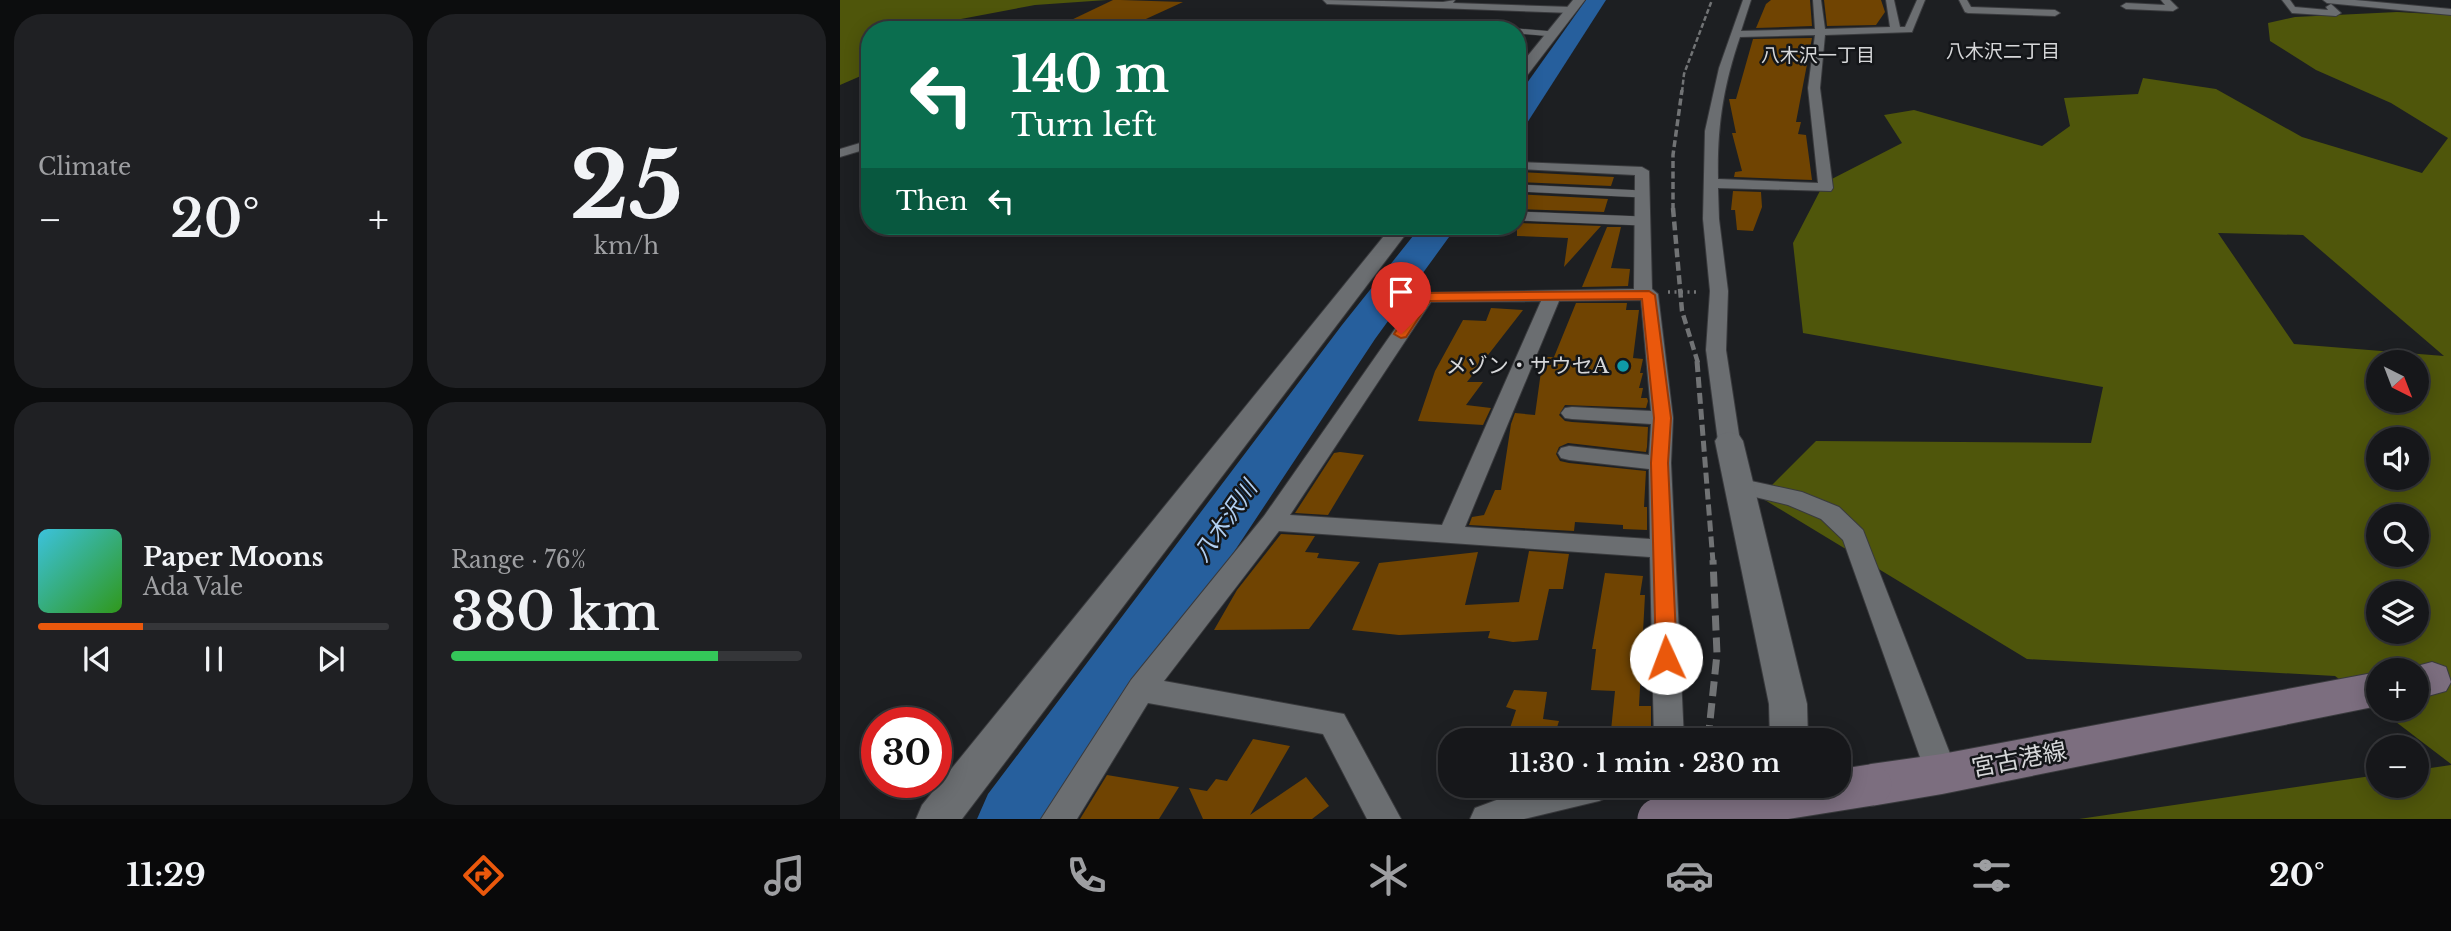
<!DOCTYPE html>
<html lang="en">
<head>
<meta charset="utf-8">
<style>
	:root { --surface:#16171a; --page:#1f2023; --text:#f1f3f6; --muted:#9e9fa2; --line:#353639; --accent:#ea580c }
	body { margin:0; font-family:"Libre Baskerville","Noto Sans JP",serif; background:var(--page); color:var(--text); height:100vh; display:flex; flex-direction:column; font-size:26px; white-space:nowrap }
	* { box-sizing:border-box; margin:0 }
	p { font-size:23px; color:var(--muted) }
	.icon { flex:none; width:38px; height:38px; fill:none; stroke:currentColor; stroke-width:2; stroke-linecap:round; stroke-linejoin:round }
	.map { position:relative; flex:1; overflow:hidden }
	.drawer { display:flex; flex-direction:column; gap:14px; padding:14px; background:#0c0d0e; width:840px }
	.drawer>* { flex:none }
	.hud { position:absolute; left:21px; top:21px; width:665px; height:214px; border-radius:28px; box-shadow:0 4px 18px #0003,0 0 0 2px var(--line); background:#0b6e4f; color:#fff; overflow:hidden }
	.needle { width:46px; rotate:138deg }
	.controls { position:absolute; left:1526px; top:350px; display:grid; gap:14px }
	.controls a { display:grid; place-items:center; width:63px; height:63px; border-radius:50%; background:var(--surface); box-shadow:0 4px 18px #0003,0 0 0 2px var(--line); font-size:35px }
	.speed { position:absolute; left:21px; top:707px; display:flex; gap:14px; font-size:35px; font-weight:700; text-align:center }
	.speed>* { display:grid; place-content:center; width:91px; height:91px; border-radius:50%; background:var(--surface); box-shadow:0 4px 18px #0003,0 0 0 2px var(--line); line-height:1 }
	.speed .limit { border:10px solid #d22; background:#fff; color:#111 }
	.pin { position:absolute; display:grid; place-items:center; width:60px; height:60px; color:#fff; margin:-72px -30px; border-radius:50% 50% 50% 0; rotate:-45deg; box-shadow:0 0 7px #0007 }
	.pin .icon { rotate:45deg }
	.me { position:absolute; width:77px; margin:-38px; rotate:358deg; stroke-linejoin:round; filter:drop-shadow(0 0 5px #0008) }
	.turn { display:flex; align-items:center; gap:24px; height:147px; padding:0 35px; font-size:32px }
	.turn .icon { width:91px; height:91px; stroke-width:2.5 }
	.turn b { display:block; font-size:49px; line-height:60px }
	.then { display:flex; align-items:center; height:66px; padding:0 35px; background:#0003; gap:14px; font-size:26px }
	.big { font-size:52px; font-weight:600; line-height:1.1 }
	.drawer .widget { flex:1; display:flex; flex-direction:column; justify-content:center; gap:10px; min-width:0; padding:0 24px; border-radius:28px; background:var(--page) }
	.drawer .dial { align-items:center; gap:0 }
	.dial b { font-size:91px; line-height:1 }
	.song { display:flex; align-items:center; gap:21px }
	.cover { width:84px; height:84px; border-radius:10px; background:linear-gradient(135deg,hsl(190 70% 55%),hsl(110 70% 35%)) }
	.played { height:7px; border-radius:4px; background:linear-gradient(90deg,var(--accent) 30%,var(--line) 30%) }
	.keys { display:flex; justify-content:space-around; direction:ltr }
	.heat { display:flex; justify-content:space-between; align-items:center; font-size:38px; direction:ltr }
	.charge { height:10px; border-radius:5px; background:linear-gradient(90deg,#34c759 76%,var(--line) 0) }
	.drawer .tiles { flex:1; display:grid; gap:14px; grid-template-columns:repeat(2,1fr) }
	.trip { position:absolute; left:598px; top:728px; width:413px; height:70px; border-radius:28px; background:var(--surface); box-shadow:0 4px 18px #0003,0 0 0 2px var(--line); font-weight:600; line-height:70px; text-align:center }
	.menu { display:flex; height:112px; justify-content:space-around; align-items:center; background:#09090a; color:var(--muted) }
	.menu .icon { width:49px; height:49px }
	.menu .current { color:var(--accent) }
	.menu b { font-size:32px; color:var(--text) }
	main { display:flex; flex:1; min-height:0 }
	.map>svg:first-child { display:block }
	.forest { fill:#4f560b; fill-rule:evenodd }
	.lines { fill:none; stroke-linecap:round; stroke-linejoin:round }
	.river { fill:#265f9d; fill-rule:evenodd }
	.building { fill:#704402 }
	.service-far2-casing { stroke:#393a3d; stroke-width:6 }
	.service-far1-casing { stroke:#393a3d; stroke-width:8 }
	.service-casing { stroke:#393a3d; stroke-width:10 }
	.minor-casing { stroke:#393a3d; stroke-width:2 }
	.tertiary-casing { stroke:#393a3d; stroke-width:2 }
	.secondary-casing { stroke:#393a3d; stroke-width:2 }
	.path { stroke:#727476; stroke-width:3.5; stroke-dasharray:2 4.5; stroke-linecap:butt }
	.service-far2 { stroke:#6b6e71; stroke-width:5 }
	.service-far1 { stroke:#6b6e71; stroke-width:7 }
	.service { stroke:#6b6e71; stroke-width:9 }
	.minor { fill:#6b6e71; fill-rule:evenodd }
	.tertiary { fill:#6b6e71; fill-rule:evenodd }
	.secondary { fill:#7c6e7f; fill-rule:evenodd }
	.rail-far4 { stroke:#717375; stroke-width:2.5; stroke-dasharray:5 2.5; stroke-linecap:butt }
	.rail-far3 { stroke:#717375; stroke-width:3.5; stroke-dasharray:7 3.5; stroke-linecap:butt }
	.rail-far2 { stroke:#717375; stroke-width:4.5; stroke-dasharray:9 4.5; stroke-linecap:butt }
	.rail-far1 { stroke:#717375; stroke-width:5; stroke-dasharray:11 5; stroke-linecap:butt }
	.rail { stroke:#717375; stroke-width:7; stroke-dasharray:15 7; stroke-linecap:butt }
	.secondary-bridge-casing { stroke:#393a3d; stroke-width:43; stroke-linecap:butt }
	.secondary-bridge { stroke:#7c6e7f; stroke-width:41 }
	.route { fill:#ea580c; stroke:#983908; stroke-width:2 }
	.culture-dot { fill:#0f9aa8; stroke:#141619; stroke-width:2.5 }
	.labels { text-anchor:middle; dominant-baseline:central; stroke-width:5; stroke-linejoin:round; paint-order:stroke }
	.far-neighbourhood-label { font-size:19px; fill:#d6d7d9; stroke:#141619 }
	.poi-label { font-size:21px; fill:#d6d7d9; stroke:#141619; text-anchor:end }
	.water-label { font-size:23px; font-style:italic; fill:#b1cff2; stroke:#141619 }
	.near-street-label { font-size:24px; fill:#d6d7d9; stroke:#141619 }
</style>
</head>
<body>
<main>
<section class="drawer">
<div class="tiles">
<div class="widget"><p>Climate</p>
<div class="heat"><a>−</a><b class="big">20°</b><a>+</a></div>
</div>
<div class="widget dial"><b>25</b><p>km/h</p></div>
<div class="widget">
<div class="song"><i class="cover"></i><div><b>Paper Moons</b><p>Ada Vale</p></div></div>
<div class="played"></div>
<div class="keys"><svg class="icon" aria-label="previous" viewBox="0 0 24 24"><path d="M18 5L8 12l10 7zM5 5v14"/></svg><svg class="icon" aria-label="pause" viewBox="0 0 24 24"><path d="M8 5v14M16 5v14"/></svg><svg class="icon" aria-label="next" viewBox="0 0 24 24"><path d="M6 5l10 7-10 7zM19 5v14"/></svg></div>
</div>
<div class="widget"><p>Range · 76%</p><b class="big">380 km</b><div class="charge"></div></div>
</div>
</section>
<div class="map">
<svg width="1611" height="819" viewBox="0 0 1611 819">
	<rect width="100%" height="100%" fill="#1d1f22"/>
	<g class="forest">
		<polygon points="0,0 267,0 195,5 121,19 123,30 30,30 30,72 0,85"/>
		<path d="M 1557,12 L 1611,15 L 1611,764 L 1539,709 L 1577,709 L 1577,670 L 1538,670 L 1538,708 L 1495,676 L 1187,659 L 920,497 L 976,441 L 1251,443 L 1263,387 L 963,333 L 953,243 L 984,183 L 1062,143 L 1044,115 L 1074,110 L 1202,146 L 1230,126 L 1224,98 L 1298,94 L 1303,78 L 1376,89 L 1462,137 L 1582,173 L 1608,138 L 1551,103 L 1476,70 L 1430,41 L 1428,23 L 1455,17 ZM 1378,233 L 1463,235 L 1604,356 L 1454,344 ZM 1538,362 L 1577,362 L 1577,401 L 1538,401 ZM 1538,439 L 1577,439 L 1577,478 L 1538,478 ZM 1538,516 L 1577,516 L 1577,555 L 1538,555 ZM 1538,593 L 1577,593 L 1577,632 L 1538,632 Z"/>
		<polygon points="1611,765 1611,819 1239,819 1538,775 1538,786 1577,786 1577,770"/>
	</g>
	<g class="lines">
		<g class="river">
			<polygon points="746,0 766,0 687,123 677,125 677,97"/>
			<polygon points="581,226 617,226 535,339 217,819 137,819 148,794 502,325"/>
		</g>
	</g>
	<g class="building">
		<polygon points="273,0 281,0 343,2 295,24 227,22"/>
		<polygon points="931,0 970,0 972,26 916,28 926,4"/>
		<polygon points="984,0 1041,0 1045,12 1036,25 987,26"/>
		<polygon points="972,38 956,122 961,122 958,134 966,135 972,180 894,177 895,172 902,171 892,133 896,133 889,99 896,99 913,39"/>
		<polygon points="677,171 680,172 774,177 771,186 677,182"/>
		<polygon points="893,191 921,192 922,207 913,231 897,230 895,210 891,210"/>
		<polygon points="677,194 768,199 764,212 677,209"/>
		<polygon points="677,223 761,226 724,267 728,238 677,236"/>
		<polygon points="767,227 781,227 771,268 790,269 788,286 742,287"/>
		<polygon points="736,303 787,303 786,310 799,310 793,358 803,359 800,373 803,373 799,388 803,388 801,398 807,398 808,401 806,408 725,405 719,415 725,421 732,422 808,427 807,447 806,452 728,443 719,447 716,454 720,461 729,463 806,471 804,507 807,507 807,530 783,529 783,525 735,522 734,531 629,525 632,517 644,515 655,490 661,490 671,424 675,413 695,415 703,357 714,357"/>
		<polygon points="651,308 683,310 627,382 643,382 626,405 651,408 643,425 578,421 595,371 623,320 646,321"/>
		<polygon points="500,452 524,455 488,515 455,513 494,453"/>
		<polygon points="441,534 475,536 465,552 479,553 477,558 520,562 469,629 374,630 397,590"/>
		<polygon points="689,551 729,554 723,589 709,589 698,640 673,642 648,638 650,631 559,635 512,630 539,563 638,552 625,605 679,602"/>
		<polygon points="765,573 803,576 800,595 805,595 799,706 811,706 811,740 770,740 775,691 751,690 756,649 752,649"/>
		<polygon points="674,690 707,692 703,719 719,721 713,740 666,740 676,710 666,707"/>
		<polygon points="413,739 450,746 410,815 466,777 489,806 472,819 363,819 349,788 367,791 376,779 387,781"/>
		<polygon points="267,775 339,787 319,819 240,819"/>
	</g>
	<g class="lines">
		<defs>
			<polyline id="service-far2" points="677,31 713,34"/>
			<polyline id="service-far1" points="677,188 802,194"/>
			<polyline id="service" points="677,216 802,221"/>
			<g id="minor">
				<polygon points="483,0 603,2 615,0 613,3 732,7 737,10 732,13 487,4"/>
				<path d="M 903,0 L 911,0 L 901,31 L 975,29 L 973,0 L 981,0 L 985,29 L 1050,27 L 1046,0 L 1054,0 L 1060,27 L 1065,27 L 1077,0 L 1085,0 L 1072,32 L 985,35 L 980,88 L 993,188 L 991,191 L 878,188 L 879,219 L 888,291 L 886,350 L 900,441 L 897,446 L 881,446 L 878,441 L 866,350 L 870,291 L 863,219 L 865,131 L 879,68 ZM 975,35 L 968,88 L 978,183 L 878,179 C 877,127 883,87 900,37 Z"/>
				<polygon points="1119,0 1127,0 1131,7 1215,10 1220,13 1215,16 1128,13 1125,12"/>
				<polygon points="1321,0 1330,0 1338,8 1333,11 1286,9 1281,6 1286,3 1325,5"/>
				<polygon points="1442,0 1450,0 1455,7 1488,10 1486,7 1491,4 1501,13 1496,16 1452,13"/>
				<polygon points="1483,0 1515,0 1611,9 1611,15 1487,3"/>
				<polygon points="30,140 30,148 0,157 0,149"/>
				<path d="M 677,162 L 802,167 L 809,171 L 812,289 L 818,294 L 833,418 L 831,463 L 844,740 L 814,740 L 810,557 L 439,531 L 324,681 L 504,714 L 561,819 L 527,819 L 483,734 L 308,703 L 237,819 L 201,819 L 291,680 L 424,516 L 580,293 L 794,289 L 795,175 L 680,169 L 677,168 ZM 801,300 L 811,411 L 732,407 L 725,408 L 721,413 L 725,418 L 732,419 L 811,424 L 809,455 L 729,446 L 721,448 L 718,453 L 721,458 L 729,460 L 809,469 L 810,539 L 625,527 L 719,301 ZM 701,301 L 602,525 L 450,515 L 591,302 Z"/>
				<polygon points="902,479 962,492 999,507 1023,530 1118,774 1113,784 1102,788 1091,784 1086,774 1003,540 981,519 948,505 894,492 890,487 894,482"/>
				<polygon points="694,786 775,786 770,796 759,801 684,819 630,819 635,808"/>
				<polygon points="815,786 847,786 850,819 816,819"/>
			</g>
			<g id="tertiary">
				<polygon points="733,0 745,0 682,82 677,83 677,69"/>
				<polygon points="552,226 572,226 122,819 76,819 82,805"/>
				<polygon points="889,432 899,435 903,441 967,704 968,740 930,740 929,704 875,441 879,435"/>
			</g>
			<g id="secondary">
				<polygon points="1592,662 1606,667 1611,682 1606,691 1577,699 1577,670 1562,670"/>
				<polygon points="1538,672 1538,706 1102,794 1031,806 1015,800 1008,785 1015,770 1031,764 1102,754"/>
			</g>
		</defs>
		<use href="#service-far2" class="service-far2-casing"/>
		<use href="#service-far1" class="service-far1-casing"/>
		<use href="#service" class="service-casing"/>
		<use href="#minor" class="minor-casing"/>
		<use href="#tertiary" class="tertiary-casing"/>
		<use href="#secondary" class="secondary-casing"/>
		<polyline class="path" points="828,292 858,292"/>
		<use href="#service-far2" class="service-far2"/>
		<use href="#service-far1" class="service-far1"/>
		<use href="#service" class="service"/>
		<use href="#minor" class="minor"/>
		<use href="#tertiary" class="tertiary"/>
		<use href="#secondary" class="secondary"/>
		<polyline class="rail-far4" points="842,92 844,74 872,0"/>
		<polyline class="rail-far3" points="833,210 833,155 842,90"/>
		<polyline class="rail-far2" points="833,208 842,311 858,363"/>
		<polyline class="rail-far1" points="857,361 873,562"/>
		<g class="rail">
			<polyline points="868,740 877,654 873,560"/>
			<polyline points="868,786 870,819"/>
		</g>
		<defs>
			<polyline id="secondary-bridge" points="818,819 1031,785"/>
		</defs>
		<use href="#secondary-bridge" class="secondary-bridge-casing"/>
		<use href="#secondary-bridge" class="secondary-bridge"/>
	</g>
	<polygon class="route" points="809,291 815,295 831,418 828,463 837,658 834,664 826,667 819,664 816,658 811,463 814,418 802,299 590,301 566,337 561,338 554,334 581,294 586,293"/>
	<circle class="culture-dot" cx="783" cy="366" r="7"/>
	<g class="labels">
		<g class="far-neighbourhood-label">
			<text x="1163" y="51">八木沢二丁目</text>
			<text x="978" y="55">八木沢一丁目</text>
		</g>
		<g class="poi-label">
			<text x="769" y="366">メゾン・サウセA</text>
		</g>
		<g class="water-label">
			<text transform="translate(385 521) rotate(-55)">八木沢川</text>
		</g>
		<g class="near-street-label">
			<text transform="translate(1179 759) rotate(-11)">宮古港線</text>
		</g>
	</g>
</svg>
<div class="controls">
<a><svg class="needle" viewBox="-14 -14 28 28"><path d="M0-13l5 13h-10z" fill="#e53935"/><path d="M0 13l5-13h-10z" fill="#9e9fa2"/></svg></a>
<a><svg class="icon" aria-label="sound" viewBox="0 0 24 24"><path d="M4 9h4l5-4v14l-5-4H4zM17 9q2 3 0 6"/></svg></a>
<a><svg class="icon" aria-label="search" viewBox="0 0 24 24"><circle cx="10" cy="10" r="6"/><path d="M15 15l6 6"/></svg></a>
<a><svg class="icon" aria-label="layers" viewBox="0 0 24 24"><path d="M12 4l9 5-9 5-9-5zM3 14l9 5 9-5"/></svg></a>
<a>+</a>
<a>−</a>
</div>
<div class="speed"><div class="limit">30</div></div>
<div class="pin" style="left:561px;top:334px;background:#d93025"><svg class="icon" aria-label="arrive" viewBox="0 0 24 24"><path d="M6 21V4h12l-3 4 3 4H6"/></svg></div>
<svg class="me" style="left:826px;top:658px" viewBox="-20 -20 40 40"><circle r="19" fill="#fff"/><path d="M0-13L10 11 0 6-10 11z" fill="#ea580c"/></svg>
<div class="trip">11:30 · 1 min · 230 m</div>
<div class="hud">
<div class="turn"><svg class="icon" aria-label="left" viewBox="0 0 24 24"><path d="M17 20v-9H6M10 6l-5 5 5 5"/></svg><div><b>140 m</b>Turn left</div></div>
<div class="then">Then<svg class="icon" aria-label="left" viewBox="0 0 24 24"><path d="M17 20v-9H6M10 6l-5 5 5 5"/></svg></div>
</div>
</div>
</main>
<nav class="menu">
<b>11:29</b>
<svg class="icon current" aria-label="directions" viewBox="0 0 24 24"><path d="M12 3l9 9-9 9-9-9zM9 14v-3h6M13 9l2 2-2 2"/></svg>
<svg class="icon" aria-label="music" viewBox="0 0 24 24"><path d="M9 18V5l10-2v13"/><circle cx="6" cy="18" r="3"/><circle cx="16" cy="16" r="3"/></svg>
<svg class="icon" aria-label="phone" viewBox="0 0 24 24"><path d="M5 4h4l2 5-3 2q2 4 5 5l2-3 5 2v4C11 20 4 13 5 4z"/></svg>
<svg class="icon" aria-label="climate" viewBox="0 0 24 24"><path d="M12 3v18M4 7l16 10M4 17L20 7"/></svg>
<svg class="icon" aria-label="car" viewBox="0 0 24 24"><path d="M5 17H2v-5l4-1 3-4h7l3 4 3 1v5h-3M9 17h6M6 11h13"/><circle cx="7" cy="17" r="2"/><circle cx="17" cy="17" r="2"/></svg>
<svg class="icon" aria-label="filters" viewBox="0 0 24 24"><path d="M4 7h16M4 17h16"/><circle cx="9" cy="7" r="2"/><circle cx="15" cy="17" r="2"/></svg>
<b>20°</b>
</nav>
</body>
</html>
